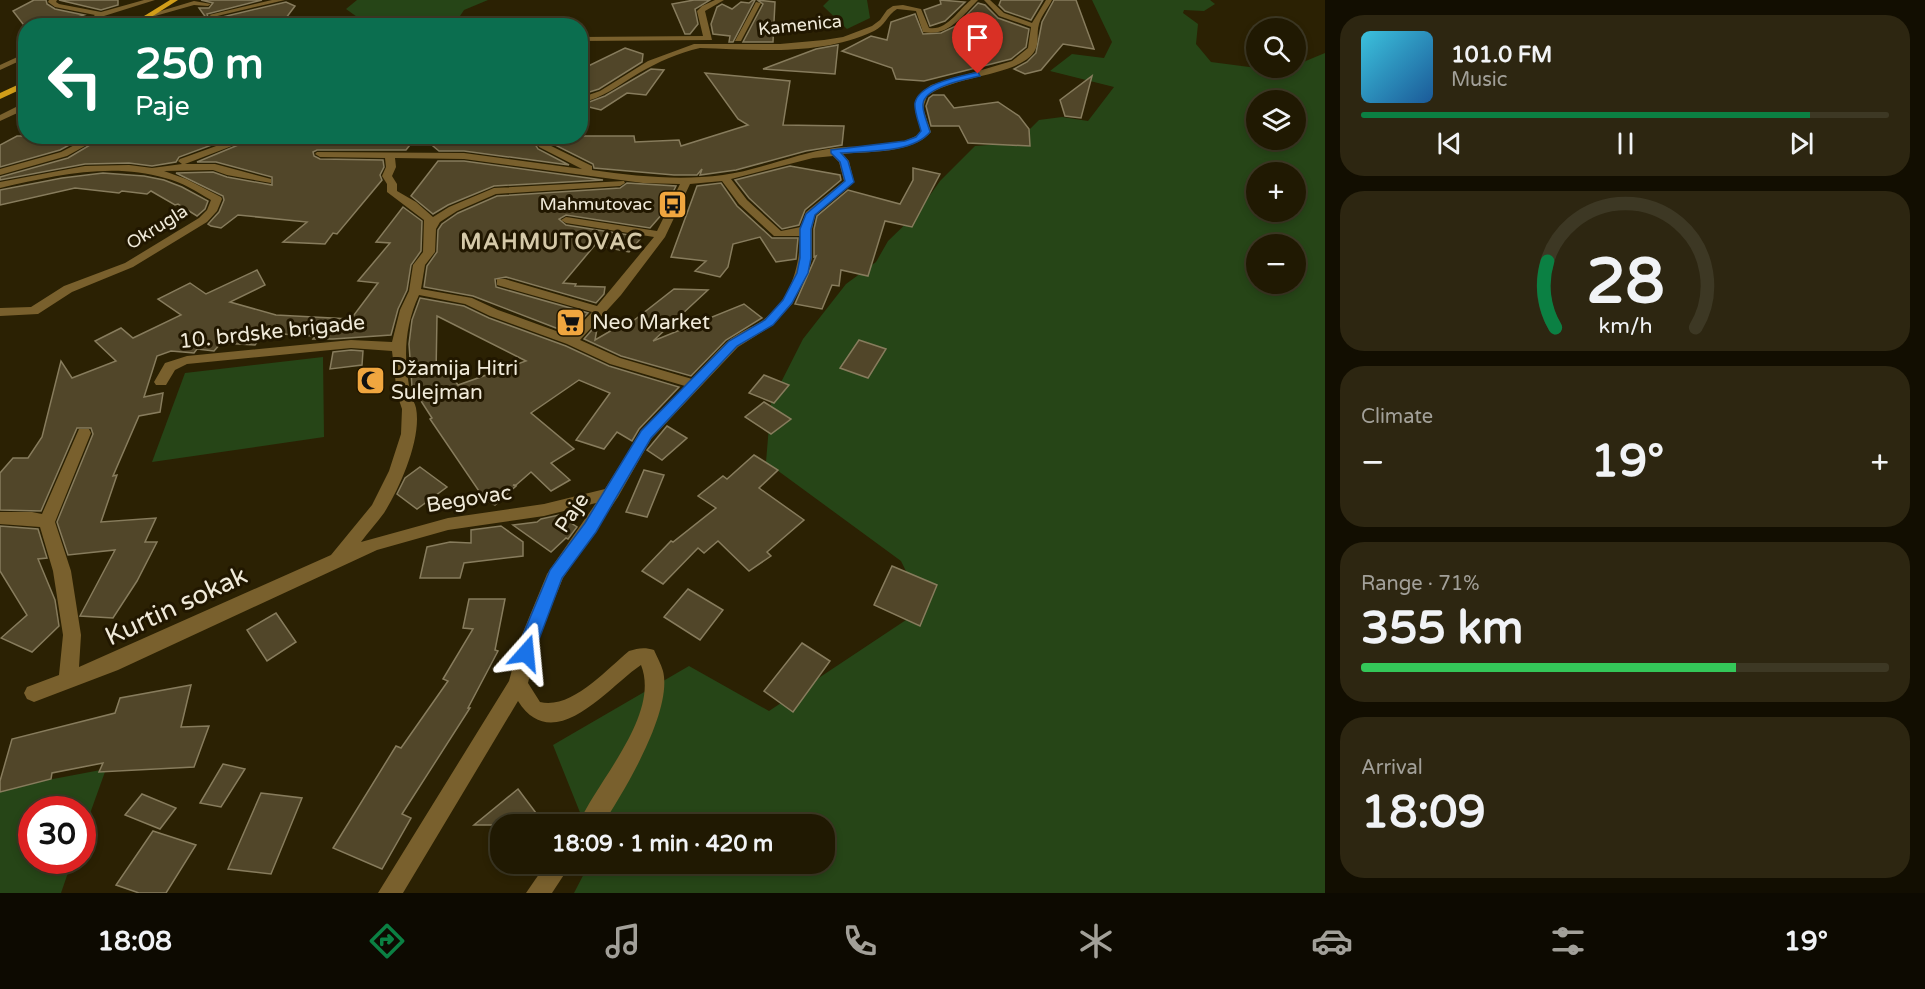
<!DOCTYPE html>
<html lang="en">
<head>
<meta charset="utf-8">
<style>
	:root { --surface:#201902; --page:#2d2611; --text:#f1f3f6; --muted:#a2a099; --line:#3d3824; --accent:#0b8043 }
	body { margin:0; font-family:"Varela Round",sans-serif; background:var(--page); color:var(--text); height:100vh; display:flex; flex-direction:column; font-size:22px; white-space:nowrap }
	* { box-sizing:border-box; margin:0 }
	p { font-size:20px; color:var(--muted) }
	.icon { flex:none; width:33px; height:33px; fill:none; stroke:currentColor; stroke-width:2; stroke-linecap:round; stroke-linejoin:round }
	.map { position:relative; flex:1; overflow:hidden }
	.details { display:flex; flex-direction:column; gap:15px; padding:15px; background:#120e01; width:600px }
	.details>* { flex:none }
	.top-card { position:absolute; left:18px; top:18px; width:570px; height:126px; border-radius:24px; box-shadow:0 3px 9px #0003,0 0 0 2px var(--line); background:#0b6e4f; color:#fff; overflow:hidden }
	.buttons { position:absolute; left:1246px; top:18px; display:grid; gap:12px }
	.buttons a { display:grid; place-items:center; width:60px; height:60px; border-radius:50%; background:var(--surface); box-shadow:0 3px 9px #0003,0 0 0 2px var(--line); font-size:30px }
	.speed { position:absolute; left:18px; top:796px; display:flex; gap:12px; font-size:30px; font-weight:700; text-align:center }
	.speed>* { display:grid; place-content:center; width:78px; height:78px; border-radius:50%; background:var(--surface); box-shadow:0 3px 9px #0003,0 0 0 2px var(--line); line-height:1 }
	.speed .limit { border:9px solid #d22; background:#fff; color:#111 }
	.pin { position:absolute; display:grid; place-items:center; width:51px; height:51px; color:#fff; margin:-62px -26px; border-radius:50% 50% 50% 0; rotate:-45deg; box-shadow:0 0 6px #0007 }
	.pin .icon { rotate:45deg }
	.me { position:absolute; width:66px; margin:-33px; rotate:18deg; stroke-linejoin:round; filter:drop-shadow(0 0 4px #0008) }
	.turn { display:flex; align-items:center; gap:21px; height:126px; padding:0 18px; font-size:27px }
	.turn .icon { width:78px; height:78px; stroke-width:2.5 }
	.turn b { display:block; font-size:42px; line-height:51px }
	.big { font-size:45px; font-weight:700; line-height:1.1 }
	.details .card { flex:1; display:flex; flex-direction:column; justify-content:center; gap:9px; min-width:0; padding:0 21px; border-radius:24px; background:var(--page) }
	.details .dial { align-items:center; gap:0 }
	.dial svg { height:156px; overflow:visible; fill:none; stroke:var(--line); stroke-width:7; stroke-linecap:round; text-anchor:middle }
	.dial text { fill:var(--text); stroke:none }
	.song { display:flex; align-items:center; gap:18px }
	.cover { width:72px; height:72px; border-radius:9px; background:linear-gradient(135deg,hsl(190 70% 55%),hsl(210 70% 35%)) }
	.played { height:6px; border-radius:3px; background:linear-gradient(90deg,var(--accent) 85%,var(--line) 85%) }
	.keys { display:flex; justify-content:space-around; direction:ltr }
	.heat { display:flex; justify-content:space-between; align-items:center; font-size:33px; direction:ltr }
	.charge { height:9px; border-radius:4px; background:linear-gradient(90deg,#34c759 71%,var(--line) 0) }
	.trip { position:absolute; left:490px; top:814px; width:345px; height:60px; border-radius:24px; background:var(--surface); box-shadow:0 3px 9px #0003,0 0 0 2px var(--line); font-weight:700; line-height:60px; text-align:center }
	.tabs { display:flex; height:96px; justify-content:space-around; align-items:center; background:#0d0a01; color:var(--muted) }
	.tabs .icon { width:42px; height:42px }
	.tabs .selected { color:var(--accent) }
	.tabs b { font-size:27px; color:var(--text) }
	main { display:flex; flex:1; min-height:0 }
	.map>svg:first-child { display:block }
	.green { fill:#264517; fill-rule:evenodd }
	.building { fill:#514629; stroke:#877c5d; stroke-width:1.5; fill-rule:evenodd }
	.lines { fill:none; stroke-linecap:round; stroke-linejoin:round }
	.street { fill:#79602d; fill-rule:evenodd }
	.primary { fill:#d29e19; fill-rule:evenodd }
	.route { fill:#1a73e8; stroke:#114b97; stroke-width:1.5 }
	.labels { text-anchor:middle; dominant-baseline:central; stroke-width:6; stroke-linejoin:round; paint-order:stroke }
	.far-street-label { font-size:18px; fill:#f0ead9; stroke:#211700 }
	.far-poi-label { font-size:18px; fill:#f0ead9; stroke:#211700; text-anchor:end }
	.poi-label { font-size:21px; fill:#f0ead9; stroke:#211700; text-anchor:start }
	.street-label { font-size:21px; fill:#f0ead9; stroke:#211700 }
	.far-district-label { font-size:22px; font-weight:bold; letter-spacing:1.5px; fill:#d5c9a8; stroke:#211700 }
	.near-street-label { font-size:26px; fill:#f0ead9; stroke:#211700 }
</style>
</head>
<body>
<main>
<div class="map">
<svg width="1325" height="893" viewBox="0 0 1325 893">
	<rect width="100%" height="100%" fill="#2b2103"/>
	<g class="green">
		<polygon points="357,0 488,0 464,10 454,25 366,26 367,24 346,9"/>
		<polygon points="829,0 867,0 870,18 847,29 823,6"/>
		<path d="M 1092,0 L 1210,0 L 1215,4 L 1204,11 L 1184,10 L 1183,13 L 1198,24 L 1196,44 L 1211,62 L 1257,68 L 1296,68 L 1296,65 L 1325,53 L 1325,893 L 574,893 L 589,864 L 825,864 L 825,825 L 585,825 L 553,745 L 689,666 L 769,711 L 924,608 L 901,561 L 766,462 L 771,402 L 803,339 L 846,284 L 876,262 L 888,241 L 918,212 L 940,181 L 975,146 L 1016,143 L 1039,120 L 1062,117 L 1088,121 L 1114,87 L 1050,71 L 1072,54 L 1104,58 L 1112,42 ZM 1257,100 L 1296,100 L 1296,140 L 1257,140 ZM 1257,172 L 1296,172 L 1296,212 L 1257,212 ZM 1257,244 L 1296,244 L 1296,284 L 1257,284 Z"/>
		<polygon points="323,357 324,437 152,462 185,373"/>
		<polygon points="106,769 83,833 82,810 32,810 32,861 72,861 61,893 0,893 0,789"/>
	</g>
	<g class="building">
		<polygon points="34,0 46,0 47,4 55,9 84,15 78,17 82,19 56,26 42,26 34,22 23,24 13,11"/>
		<polygon points="59,0 118,0 118,5 101,10"/>
		<polygon points="201,0 262,0 207,14 208,17 214,19 286,2 295,6 280,26 212,26 199,8 209,8 213,3"/>
		<polygon points="694,0 710,0 695,9 698,24 690,34 685,34 672,4"/>
		<polygon points="753,0 755,0 733,42 729,42 730,36 713,34 711,24 717,7 722,4 732,9 741,2 749,3"/>
		<polygon points="757,0 775,2 773,42 743,42 763,4"/>
		<polygon points="940,0 965,2 945,21 930,26 924,10 941,4"/>
		<polygon points="1001,0 1043,0 1031,20 1005,11 999,5"/>
		<polygon points="1054,0 1076,0 1094,49 1063,44 1041,70 1025,74 1014,69 1027,62 1036,53 1042,22"/>
		<polygon points="978,3 985,5 998,18 1029,29 1026,47 1011,59 924,81 896,79 892,68 842,51 871,36 887,40 891,22 915,14 923,34 941,33 956,26"/>
		<polygon points="838,45 835,74 763,69 816,49"/>
		<polygon points="625,48 643,54 642,62 599,89 580,95 580,70"/>
		<polygon points="651,69 664,70 646,95 627,93 601,110 581,105 605,96"/>
		<polygon points="705,73 790,81 783,125 844,126 842,145 806,151 736,170 700,175 702,169 697,175 674,175 594,168 593,164 547,141 544,136 634,136 635,142 679,140 681,146 748,125 738,119"/>
		<polygon points="1092,76 1081,118 1065,116 1060,100"/>
		<polygon points="933,95 944,95 954,108 998,102 1019,116 1029,129 1030,146 968,143 959,126 931,126 926,106 929,98"/>
		<polygon points="17,136 86,136 60,150 0,167 0,145"/>
		<polygon points="105,136 236,136 179,157 176,162 152,166 129,163 85,164 0,180 0,177 68,158"/>
		<polygon points="260,136 316,136 313,139 417,136 406,150 317,150 313,152 314,156 320,159 383,160 384,167 380,175 382,180 337,234 333,233 325,244 283,242 307,222 238,215 221,228 211,226 208,224 219,212 224,200 223,196 176,173 213,172 227,177 272,185 272,177 216,162 197,162"/>
		<polygon points="421,136 530,136 538,149 569,165 464,151 439,151"/>
		<polygon points="438,161 464,161 603,180 494,186 448,205 433,214 411,196"/>
		<polygon points="790,166 840,175 841,180 805,210 799,225 782,229 749,198 735,180"/>
		<polygon points="913,168 940,174 912,227 885,221 868,276 841,270 839,286 832,285 822,309 795,304 816,256 814,257 814,229 817,216 848,190 900,204 913,180"/>
		<polygon points="103,173 144,176 164,180 182,187 208,201 205,209 197,216 178,204 175,205 151,191 147,194 122,191 119,193 75,188 0,205 0,190 62,178"/>
		<polygon points="627,183 676,186 663,213 650,228 566,215 559,219 566,225 642,237 629,252 595,245 563,283 576,284 575,286 605,287 604,294 596,303 506,277 495,279 496,287 588,313 569,333 473,296 424,287 427,266 437,252 438,230 442,224 458,213 497,196 620,188"/>
		<polygon points="721,183 737,206 772,238 798,238 796,259 776,262 760,237 733,244 728,267 720,277 695,271 706,261 671,257 697,186"/>
		<polygon points="403,207 422,221 421,251 411,265 407,290 398,309 391,335 333,339 313,339 315,336 264,333 255,345 221,343 214,351 197,349 194,353 171,351 157,356 144,397 163,393 160,412 139,416 113,476 117,475 101,522 156,518 145,542 157,542 137,581 113,618 80,616 115,550 68,555 57,522 93,434 91,428 77,428 41,511 0,510 0,473 13,458 28,458 42,437 61,361 72,378 116,361 95,341 121,328 133,338 181,315 158,299 190,283 206,294 257,270 265,285 230,302 276,315 351,319 378,283 358,281 390,243 376,242"/>
		<polygon points="674,289 708,290 653,341 744,304 762,318 726,340 691,376 621,356 584,339 598,323 595,340 631,319 633,321"/>
		<path d="M 420,298 L 464,306 L 489,318 L 566,346 L 609,366 L 679,387 L 639,429 L 632,441 L 617,432 L 604,449 L 576,440 L 610,393 L 579,380 L 531,413 L 574,449 L 551,463 L 570,480 L 551,491 L 531,472 L 516,485 L 513,485 L 516,486 L 495,505 L 485,500 L 430,419 L 432,418 L 412,387 L 409,344 L 412,320 ZM 437,316 L 526,361 L 458,385 L 448,371 L 436,375 Z"/>
		<polygon points="859,340 886,349 868,378 840,368"/>
		<polygon points="351,350 363,351 362,365 330,369 333,352"/>
		<polygon points="764,375 789,385 774,403 749,393"/>
		<polygon points="764,402 791,419 771,434 745,417"/>
		<polygon points="667,426 687,438 662,460 647,450"/>
		<polygon points="754,455 778,470 759,488 804,520 767,552 771,556 749,571 718,541 704,553 698,548 663,584 642,571 671,541 673,542 716,508 698,496 723,476 727,479"/>
		<polygon points="420,467 447,487 417,509 397,494 405,478"/>
		<polygon points="644,470 664,475 647,517 626,512"/>
		<polygon points="559,515 577,527 568,539 566,538 551,552 513,525 537,522 541,519"/>
		<polygon points="0,526 38,529 47,558 38,559 55,600 59,626 32,652 1,638 27,615 0,571"/>
		<polygon points="501,526 523,542 523,556 464,563 460,578 420,578 427,547 450,542 471,543 471,530"/>
		<polygon points="892,566 937,585 920,626 874,605"/>
		<polygon points="688,589 723,610 700,640 664,617"/>
		<polygon points="469,599 505,599 495,650 498,651 468,708 470,708 402,814 411,818 382,869 333,848 396,746 401,748 448,681 443,679 473,629 463,628"/>
		<polygon points="276,613 296,642 267,661 247,630"/>
		<polygon points="802,643 830,661 793,712 764,691"/>
		<polygon points="191,685 181,727 209,726 194,767 99,772 103,763 52,773 51,779 0,792 0,781 12,739 115,713 120,698"/>
		<polygon points="223,764 245,769 221,807 200,803"/>
		<polygon points="518,789 545,825 474,825"/>
		<polygon points="261,793 302,798 271,874 228,869"/>
		<polygon points="142,794 176,808 160,829 125,815"/>
		<polygon points="153,831 196,845 166,893 139,893 116,885"/>
	</g>
	<g class="lines">
		<g class="street">
			<polygon points="49,0 57,0 56,2 59,4 101,12 144,0 155,0 104,16 89,26 80,26 95,15 55,7 48,2"/>
			<polygon points="272,0 285,0 213,17 209,15"/>
			<polygon points="715,0 724,0 705,11 712,40 580,41 580,37 703,36 697,11 702,6"/>
			<path d="M 971,0 L 978,0 C 962,16 949,37 923,32 L 916,11 L 897,9 C 887,15 885,26 874,31 C 822,56 756,50 700,48 C 678,53 658,62 639,73 C 619,85 603,98 580,103 L 580,98 L 600,91 L 648,61 L 694,44 L 780,44 L 824,40 L 843,37 L 872,26 L 880,20 L 887,10 L 893,6 L 903,5 L 921,9 L 929,28 C 947,31 958,10 971,0 Z"/>
			<path d="M 984,0 L 990,0 L 1004,13 L 1032,23 L 1046,0 L 1052,0 C 1048,8 1041,16 1039,24 C 1036,34 1040,43 1034,52 C 1018,76 954,75 927,96 L 923,108 L 931,132 C 912,154 870,151 843,154 L 849,161 L 854,182 L 815,215 L 812,229 L 812,258 L 808,273 L 792,304 L 773,325 L 738,347 L 651,439 L 618,497 L 563,578 L 539,637 L 528,683 L 540,702 C 571,710 607,669 629,651 C 638,648 645,647 654,650 C 657,657 661,664 663,671 C 673,711 624,792 602,825 L 578,825 C 596,782 661,715 641,665 C 609,686 554,758 518,701 L 403,893 L 378,893 L 509,681 L 521,637 L 547,574 L 596,503 L 544,516 L 448,530 L 377,550 L 118,670 L 34,702 L 27,699 L 24,693 L 27,687 L 59,675 L 63,635 L 53,571 L 40,527 L 0,524 L 0,512 L 32,512 L 42,514 L 79,429 L 89,429 L 91,433 L 55,522 L 71,571 L 81,635 L 79,667 L 331,555 L 372,505 L 389,471 L 401,434 L 402,409 L 397,394 L 392,351 L 351,348 L 187,364 L 175,370 L 166,385 L 156,385 L 154,382 L 165,363 L 187,356 L 351,340 L 392,342 L 400,310 L 409,291 L 413,265 L 423,252 L 424,220 L 387,192 L 387,184 L 382,176 L 386,167 L 385,158 L 320,157 L 315,154 L 317,152 L 464,153 L 582,169 L 539,147 L 532,136 L 541,136 L 545,143 L 592,166 L 592,170 C 635,176 679,181 723,175 C 760,170 797,153 834,148 C 857,145 903,149 921,132 L 915,105 L 921,93 L 931,85 L 1012,61 L 1028,48 L 1031,27 L 999,16 ZM 833,156 L 839,162 L 844,181 L 806,212 L 801,227 L 781,231 L 747,200 L 731,179 L 813,158 ZM 395,158 L 464,159 L 643,183 L 680,184 L 657,231 L 566,217 L 561,220 L 566,223 L 654,237 L 597,306 L 505,279 L 497,279 L 497,285 L 592,312 L 570,336 L 498,310 L 472,298 L 421,289 L 425,265 L 435,252 L 436,229 L 440,222 L 457,211 L 496,194 L 620,186 L 625,183 L 624,181 L 494,188 L 449,207 L 433,217 L 416,202 L 397,191 L 397,184 L 392,176 L 396,167 ZM 722,181 L 739,204 L 774,236 L 800,236 C 800,267 790,301 762,321 C 751,328 737,333 727,342 C 715,353 703,367 692,379 L 620,358 L 580,340 L 621,295 L 665,237 L 690,184 ZM 419,295 L 465,304 L 490,316 L 567,344 L 610,364 L 685,386 L 641,431 L 605,489 L 544,504 L 448,518 L 361,542 C 368,532 377,523 384,513 C 400,488 422,438 416,408 C 415,403 412,399 411,395 C 403,361 404,327 419,295 Z"/>
			<polygon points="194,1 211,4 208,6 194,5 148,18 144,16"/>
			<polygon points="756,2 761,3 741,41 735,41"/>
			<polygon points="26,53 26,58 0,70 0,65"/>
			<polygon points="26,102 26,109 0,121 0,115"/>
			<polygon points="92,136 103,136 67,156 0,175 0,169 61,152"/>
			<path d="M 244,136 L 258,136 L 185,164 L 215,164 L 271,179 L 271,183 L 227,175 L 213,170 L 164,171 L 186,179 L 221,197 L 222,199 L 217,211 L 207,222 L 133,267 L 72,292 L 38,314 L 0,316 L 0,308 L 31,307 L 64,286 L 125,263 L 199,218 L 207,210 L 211,200 C 197,192 182,182 165,178 C 111,162 53,176 0,188 L 0,182 L 85,166 L 129,165 L 152,168 L 182,164 L 178,161 L 180,159 Z"/>
			<polygon points="546,864 571,864 552,893 526,893"/>
		</g>
		<g class="primary">
			<polygon points="170,0 178,0 137,26 128,26"/>
			<polygon points="26,81 26,87 0,99 0,93"/>
		</g>
	</g>
	<path class="route" d="M 978,72 L 980,76 C 967,79 924,87 923,104 C 922,112 928,124 930,132 C 913,153 867,151 841,153 L 848,161 L 854,182 L 815,215 L 811,229 L 811,258 L 808,273 L 792,303 L 773,325 L 737,346 L 651,438 L 596,532 L 562,578 L 532,658 L 526,660 L 520,658 L 518,653 L 522,637 L 550,570 L 585,523 L 641,431 L 729,341 L 765,320 L 783,300 L 797,273 L 800,258 L 800,229 L 806,214 L 845,181 L 840,162 L 831,153 L 831,150 L 905,141 L 916,137 L 921,131 C 919,123 914,111 915,103 C 919,83 962,76 978,72 Z"/>
	<defs>
		<symbol id="bus-square" viewBox="-11 -11 22 22"><rect x="-9" y="-9" width="18" height="18" rx="4" fill="#f0a63f" stroke="#211700"/><path d="M-5-6H5V4H4V6H2V4H-2V6H-4V4H-5ZM-3.5-4V0h7V-4ZM-3.5 1.2v1.5H-2V1.2ZM2 1.2v1.5H3.5V1.2Z" fill="#111"/></symbol>
		<symbol id="supermarket-square" viewBox="-11 -11 22 22"><rect x="-9" y="-9" width="18" height="18" rx="4" fill="#f0a63f" stroke="#211700"/><path d="M-6-5.5h2.5l.6 2H6L4.5 2H-2.5L-4.4-4H-6ZM-1.5 3.2a1.3 1.3 0 1 0 .1 0ZM3 3.2a1.3 1.3 0 1 0 .1 0Z" fill="#111"/></symbol>
		<symbol id="mosque-square" viewBox="-11 -11 22 22"><rect x="-9" y="-9" width="18" height="18" rx="4" fill="#f0a63f" stroke="#211700"/><path d="M3.5-4.9A6 6 0 1 0 3.5 4.9A5 5 0 1 1 3.5-4.9Z" fill="#111"/></symbol>
	</defs>
	<g fill-rule="evenodd">
		<use href="#bus-square" x="656" y="188" width="33" height="33"/>
		<use href="#supermarket-square" x="554" y="306" width="33" height="33"/>
		<use href="#mosque-square" x="354" y="364" width="33" height="33"/>
	</g>
	<g class="labels">
		<g class="far-street-label">
			<text transform="translate(800 25) rotate(-6)">Kamenica</text>
			<text transform="translate(157 227) rotate(-32)">Okrugla</text>
		</g>
		<g class="far-poi-label">
			<text x="652" y="204">Mahmutovac</text>
		</g>
		<g class="poi-label">
			<text x="592" y="322">Neo Market</text>
			<text x="391" y="368">Džamija Hitri<tspan x="391" dy="24">Sulejman</tspan></text>
		</g>
		<g class="street-label">
			<text transform="translate(272 332) rotate(-6)">10. brdske brigade</text>
			<text transform="translate(469 499) rotate(-9)">Begovac</text>
			<text transform="translate(572 513) rotate(-56)">Paje</text>
		</g>
		<g class="far-district-label">
			<text x="552" y="242">MAHMUTOVAC</text>
		</g>
		<g class="near-street-label">
			<text transform="translate(176 606) rotate(-25)">Kurtin sokak</text>
		</g>
	</g>
</svg>
<div class="buttons">
<a><svg class="icon" aria-label="search" viewBox="0 0 24 24"><circle cx="10" cy="10" r="6"/><path d="M15 15l6 6"/></svg></a>
<a><svg class="icon" aria-label="layers" viewBox="0 0 24 24"><path d="M12 4l9 5-9 5-9-5zM3 14l9 5 9-5"/></svg></a>
<a>+</a>
<a>−</a>
</div>
<div class="speed"><div class="limit">30</div></div>
<div class="pin" style="left:978px;top:74px;background:#d93025"><svg class="icon" aria-label="arrive" viewBox="0 0 24 24"><path d="M6 21V4h12l-3 4 3 4H6"/></svg></div>
<svg class="me" style="left:526px;top:653px" viewBox="-20 -20 40 40"><path d="M0-17L14 15 0 8-14 15z" fill="#1a73e8" stroke="#fff" stroke-width="4"/></svg>
<div class="trip">18:09 · 1 min · 420 m</div>
<div class="top-card">
<div class="turn"><svg class="icon" aria-label="left" viewBox="0 0 24 24"><path d="M17 20v-9H6M10 6l-5 5 5 5"/></svg><div><b>250 m</b>Paje</div></div>
</div>
</div>
<section class="details">
<div class="card">
<div class="song"><i class="cover"></i><div><b>101.0 FM</b><p>Music</p></div></div>
<div class="played"></div>
<div class="keys"><svg class="icon" aria-label="previous" viewBox="0 0 24 24"><path d="M18 5L8 12l10 7zM5 5v14"/></svg><svg class="icon" aria-label="pause" viewBox="0 0 24 24"><path d="M8 5v14M16 5v14"/></svg><svg class="icon" aria-label="next" viewBox="0 0 24 24"><path d="M6 5l10 7-10 7zM19 5v14"/></svg></div>
</div>
<div class="card dial"><svg viewBox="0 0 100 80">
<path d="M14 69A42 42 0 1 1 86 69"/>
<path d="M14 69A42 42 0 0 1 10 35" stroke="#0b8043"/>
<text x="50" y="56" font-size="32" font-weight="700">28</text>
<text x="50" y="72" font-size="11">km/h</text>
</svg></div>
<div class="card"><p>Climate</p>
<div class="heat"><a>−</a><b class="big">19°</b><a>+</a></div>
</div>
<div class="card"><p>Range · 71%</p><b class="big">355 km</b><div class="charge"></div></div>
<div class="card"><p>Arrival</p><b class="big">18:09</b></div>
</section>
</main>
<nav class="tabs">
<b>18:08</b>
<svg class="icon selected" aria-label="directions" viewBox="0 0 24 24"><path d="M12 3l9 9-9 9-9-9zM9 14v-3h6M13 9l2 2-2 2"/></svg>
<svg class="icon" aria-label="music" viewBox="0 0 24 24"><path d="M9 18V5l10-2v13"/><circle cx="6" cy="18" r="3"/><circle cx="16" cy="16" r="3"/></svg>
<svg class="icon" aria-label="phone" viewBox="0 0 24 24"><path d="M5 4h4l2 5-3 2q2 4 5 5l2-3 5 2v4C11 20 4 13 5 4z"/></svg>
<svg class="icon" aria-label="climate" viewBox="0 0 24 24"><path d="M12 3v18M4 7l16 10M4 17L20 7"/></svg>
<svg class="icon" aria-label="car" viewBox="0 0 24 24"><path d="M5 17H2v-5l4-1 3-4h7l3 4 3 1v5h-3M9 17h6M6 11h13"/><circle cx="7" cy="17" r="2"/><circle cx="17" cy="17" r="2"/></svg>
<svg class="icon" aria-label="filters" viewBox="0 0 24 24"><path d="M4 7h16M4 17h16"/><circle cx="9" cy="7" r="2"/><circle cx="15" cy="17" r="2"/></svg>
<b>19°</b>
</nav>
</body>
</html>
